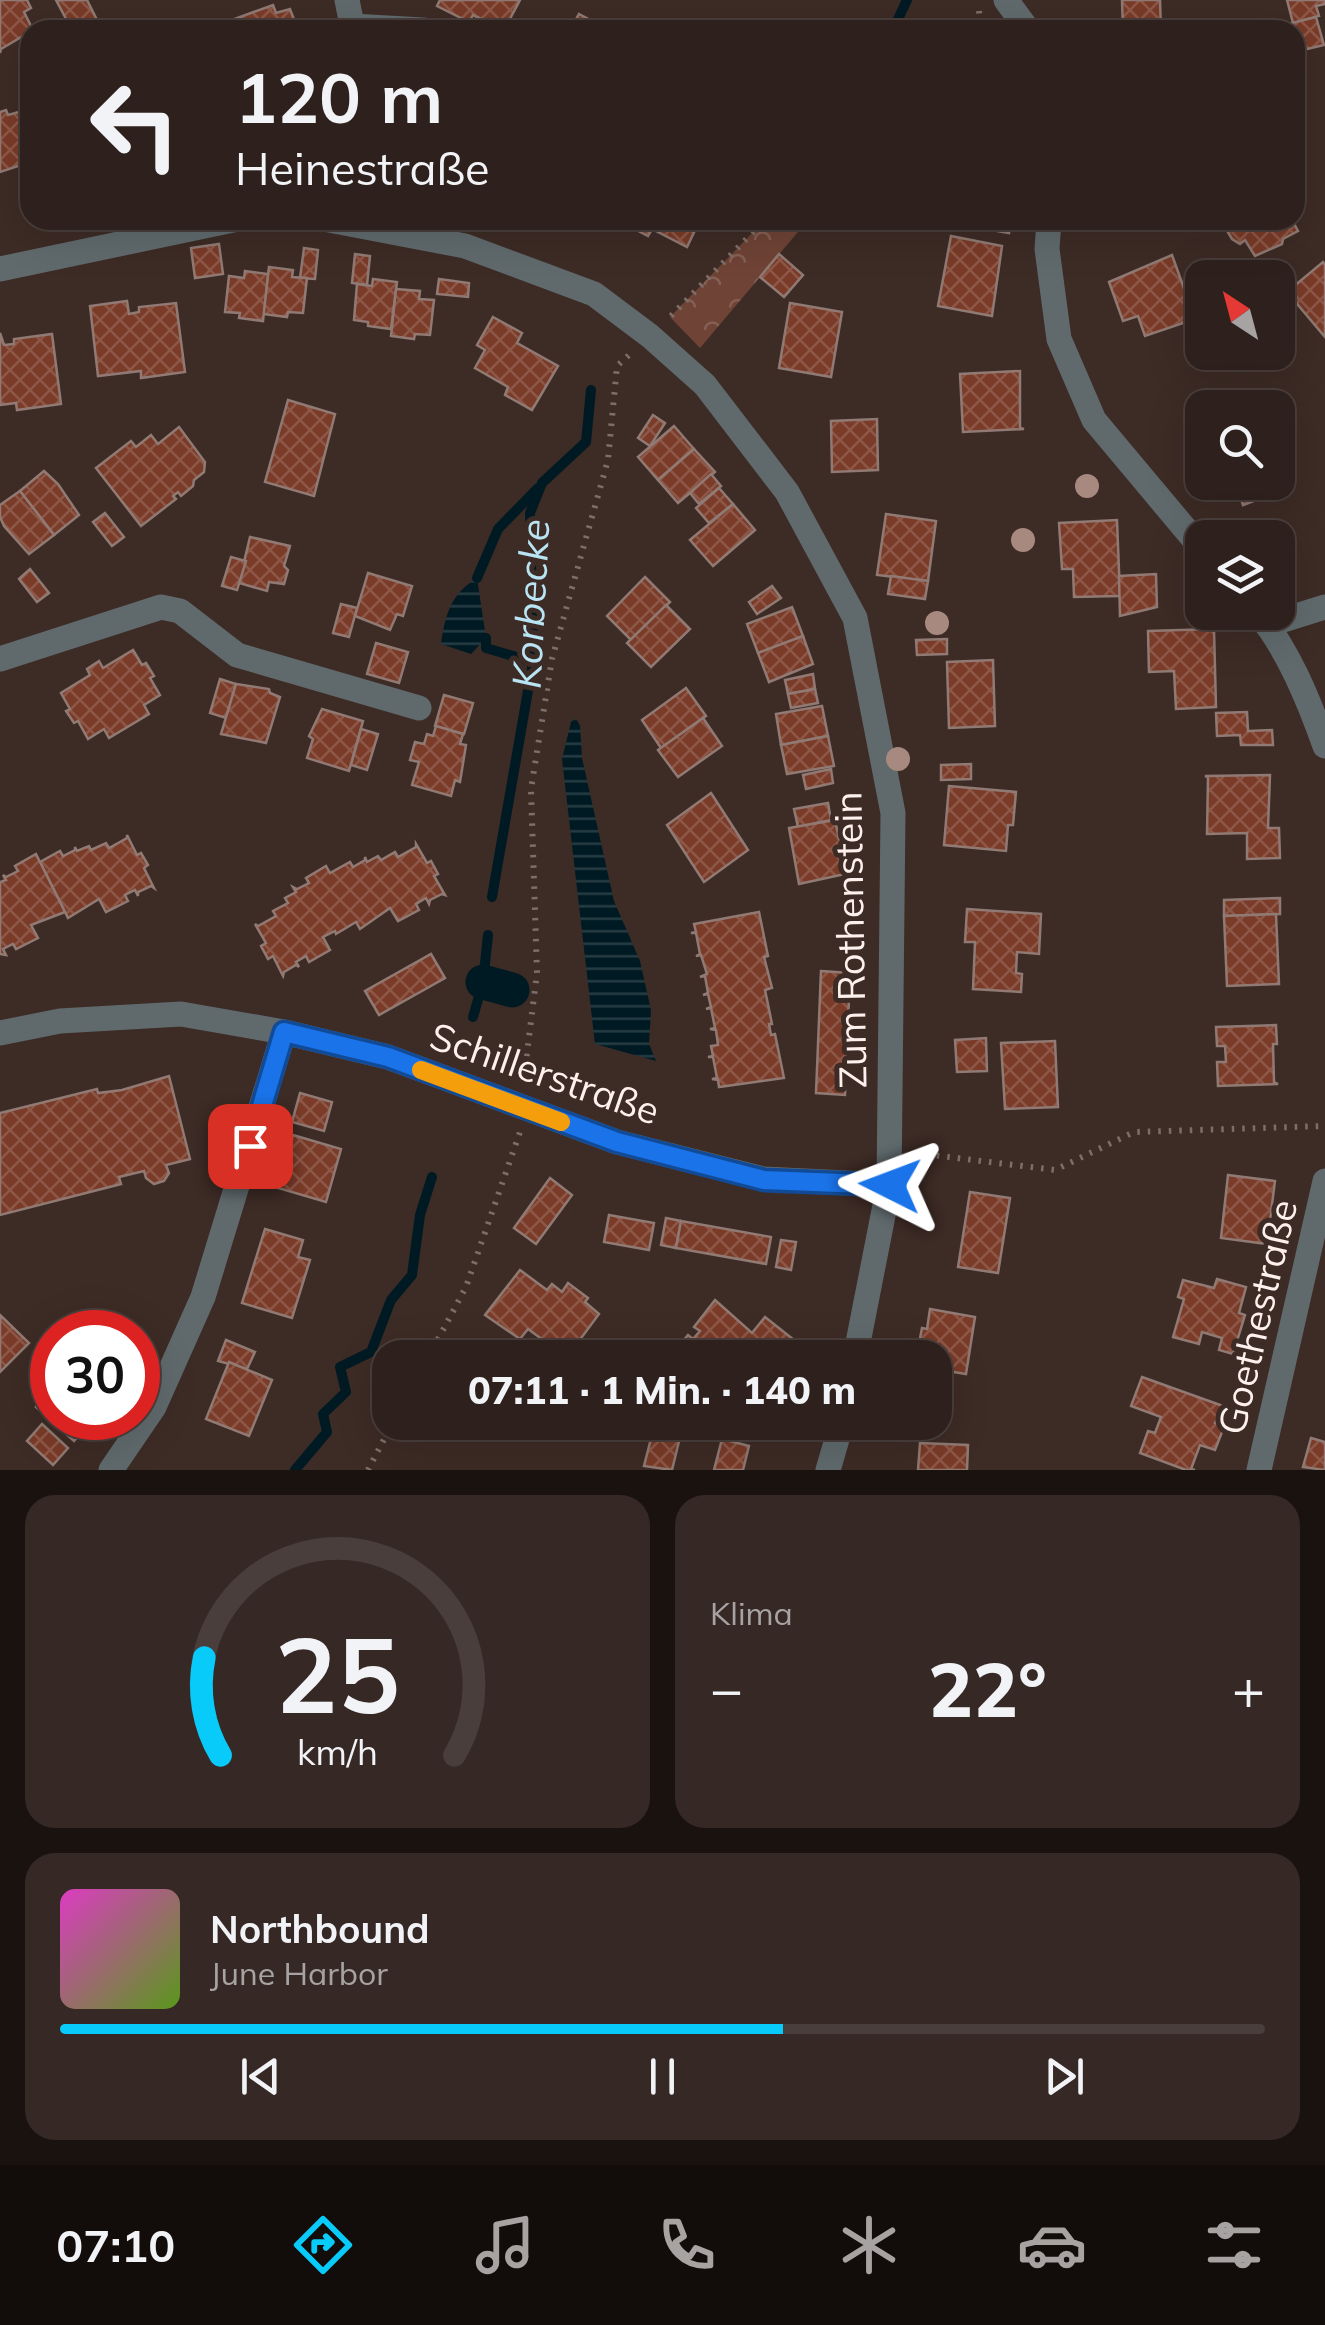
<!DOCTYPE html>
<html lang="de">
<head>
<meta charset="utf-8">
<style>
	:root { --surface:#2e201c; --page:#362825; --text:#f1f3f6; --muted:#a7a3a3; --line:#493e3b; --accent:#08cbfa }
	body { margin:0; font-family:Mulish,sans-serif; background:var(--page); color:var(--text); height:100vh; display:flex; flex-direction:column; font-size:38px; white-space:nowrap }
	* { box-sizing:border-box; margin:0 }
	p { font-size:32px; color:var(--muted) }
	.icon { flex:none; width:55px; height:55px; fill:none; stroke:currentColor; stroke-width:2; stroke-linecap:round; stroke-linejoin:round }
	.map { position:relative; height:1470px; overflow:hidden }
	.sheet { display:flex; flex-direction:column; gap:25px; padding:25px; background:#19120f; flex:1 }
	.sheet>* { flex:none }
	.top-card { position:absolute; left:20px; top:20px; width:1285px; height:210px; border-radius:30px; box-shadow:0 10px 40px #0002,0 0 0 2px var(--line); background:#2e201c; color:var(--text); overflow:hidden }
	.needle { width:65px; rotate:324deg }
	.tools { position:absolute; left:1185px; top:260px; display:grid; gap:20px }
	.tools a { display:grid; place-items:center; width:110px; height:110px; border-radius:20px; background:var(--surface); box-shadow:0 10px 40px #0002,0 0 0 2px var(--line); font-size:50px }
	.speed { position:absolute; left:30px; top:1310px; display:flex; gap:20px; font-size:50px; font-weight:700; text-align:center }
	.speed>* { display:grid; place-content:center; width:130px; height:130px; border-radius:50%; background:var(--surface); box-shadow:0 10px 40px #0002,0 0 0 2px var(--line); line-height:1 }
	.speed .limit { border:15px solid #d22; background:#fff; color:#111 }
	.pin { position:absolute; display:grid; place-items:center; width:85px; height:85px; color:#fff; margin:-42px; border-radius:20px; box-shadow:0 5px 15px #0006 }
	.me { position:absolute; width:110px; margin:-55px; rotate:273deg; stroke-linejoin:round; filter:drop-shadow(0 0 8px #0008) }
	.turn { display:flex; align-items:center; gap:35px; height:210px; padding:0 50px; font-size:45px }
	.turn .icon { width:130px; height:130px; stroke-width:2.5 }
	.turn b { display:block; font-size:70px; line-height:85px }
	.big { font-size:75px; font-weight:800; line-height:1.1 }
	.sheet .tile { flex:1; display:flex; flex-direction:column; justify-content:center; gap:15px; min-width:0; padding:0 35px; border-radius:30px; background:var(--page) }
	.sheet .dial { align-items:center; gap:0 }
	.dial svg { height:260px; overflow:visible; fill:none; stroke:var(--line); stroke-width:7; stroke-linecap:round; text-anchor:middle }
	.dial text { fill:var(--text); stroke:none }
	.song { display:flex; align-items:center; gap:30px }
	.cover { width:120px; height:120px; border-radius:15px; background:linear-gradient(135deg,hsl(310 70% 55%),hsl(90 70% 35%)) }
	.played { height:10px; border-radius:5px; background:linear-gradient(90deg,var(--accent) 60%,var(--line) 60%) }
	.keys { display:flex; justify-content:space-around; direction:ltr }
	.heat { display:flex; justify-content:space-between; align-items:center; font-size:55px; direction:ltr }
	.sheet .tiles { flex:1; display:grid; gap:25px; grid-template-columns:1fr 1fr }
	.tile:last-child { grid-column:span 2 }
	.trip { position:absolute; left:372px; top:1340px; width:580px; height:100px; border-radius:30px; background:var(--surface); box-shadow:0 10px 40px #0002,0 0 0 2px var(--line); font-weight:800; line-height:100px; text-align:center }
	.tab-bar { display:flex; height:160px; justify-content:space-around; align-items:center; background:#120d0b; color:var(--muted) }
	.tab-bar .icon { width:70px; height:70px }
	.tab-bar .selected { color:var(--accent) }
	.tab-bar b { font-size:45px; color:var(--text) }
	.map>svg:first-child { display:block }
	.park { fill:url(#park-crowns) }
	.water { fill:url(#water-rules) }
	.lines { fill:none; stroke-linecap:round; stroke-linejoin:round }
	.stream { stroke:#001a23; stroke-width:10 }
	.canal { stroke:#001a23; stroke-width:35 }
	.building { fill:url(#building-cross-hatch); stroke:#907a73; stroke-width:2.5 }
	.path { stroke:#7e6e68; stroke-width:6; stroke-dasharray:2.5 8; stroke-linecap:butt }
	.minor { stroke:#606a6d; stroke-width:25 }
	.tree { fill:#a8897f }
	.route-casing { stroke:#114b97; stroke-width:25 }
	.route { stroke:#1a73e8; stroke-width:18 }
	.slow { stroke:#f59e0b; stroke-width:18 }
	.labels { text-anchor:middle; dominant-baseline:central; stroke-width:10; stroke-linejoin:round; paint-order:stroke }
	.street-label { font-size:38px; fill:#fef1ed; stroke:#3d2b25 }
	.water-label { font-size:40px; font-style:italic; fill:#b9e4f3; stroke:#3d2b25 }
</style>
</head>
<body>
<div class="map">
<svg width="1325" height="1470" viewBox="0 0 1325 1470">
	<defs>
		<pattern id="park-crowns" width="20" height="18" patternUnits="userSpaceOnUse" patternTransform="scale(2.5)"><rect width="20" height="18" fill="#6f4336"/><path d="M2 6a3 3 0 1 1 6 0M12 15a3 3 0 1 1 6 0" fill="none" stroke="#855f53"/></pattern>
		<pattern id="water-rules" width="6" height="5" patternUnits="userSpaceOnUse" patternTransform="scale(2.5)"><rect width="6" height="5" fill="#001a23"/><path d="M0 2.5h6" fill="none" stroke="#263c43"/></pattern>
		<pattern id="building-cross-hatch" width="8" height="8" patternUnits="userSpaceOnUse" patternTransform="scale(2.5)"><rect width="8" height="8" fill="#7a3b28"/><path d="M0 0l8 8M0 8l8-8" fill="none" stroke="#8e5848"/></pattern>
	</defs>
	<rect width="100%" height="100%" fill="#3d2b25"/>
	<polygon class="park" points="765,220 808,220 700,348 670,317"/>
	<g class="water">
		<path d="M 477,578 L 486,638 L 471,654 L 441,644 C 445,614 451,594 477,578 Z"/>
		<polygon points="576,718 580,726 582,758 614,901 640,961 651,1010 649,1044 656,1061 595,1044 562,759 571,722"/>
	</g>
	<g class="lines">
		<g class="stream">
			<polyline points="893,30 907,0"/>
			<polyline points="477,578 498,529 538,488"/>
			<polyline points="486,638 486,648 533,662"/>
			<polyline points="492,897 533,662 530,513 542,483 586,442 591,390"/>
			<polyline points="473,1017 483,982 488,935"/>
			<polyline points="295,1470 327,1432 323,1414 346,1392 340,1367 371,1352 391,1300 412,1275 420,1215 432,1177"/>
		</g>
		<polyline class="canal" points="483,982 512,990"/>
	</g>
	<g class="building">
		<polygon points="0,0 27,0 31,8 24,12 33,30 1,49 0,53"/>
		<polygon points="56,0 87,0 99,24 86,30 72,30"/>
		<polygon points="440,0 520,0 504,30 473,15 469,22 437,6"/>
		<polygon points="1122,0 1160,0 1161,30 1123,30"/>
		<polygon points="1287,0 1325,0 1325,4 1316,6 1319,16 1293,23"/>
		<polygon points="273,5 276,13 290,9 298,30 232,30 229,21"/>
		<polygon points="579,14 610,30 570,30"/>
		<polygon points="1316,17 1324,45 1295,52 1295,30 1286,30 1284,25"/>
		<polygon points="6,110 8,115 26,110 30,122 30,162 0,172 0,112"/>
		<polygon points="629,220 656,220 648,236 627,225"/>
		<polygon points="656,220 700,220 687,247 652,229 649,234"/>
		<polygon points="981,220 1011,220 1009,233 980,228"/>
		<polygon points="1224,220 1292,220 1298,231 1283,239 1282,244 1255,256 1245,240 1240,244 1232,239 1223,224"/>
		<polygon points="951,236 1002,246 992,316 938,306"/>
		<polygon points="219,244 223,274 195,278 191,248"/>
		<polygon points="304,248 318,250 315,279 300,278"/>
		<polygon points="355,254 370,256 367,285 352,283"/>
		<polygon points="779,254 803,275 784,297 760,277"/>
		<polygon points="1172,255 1195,319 1145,336 1138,316 1123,321 1109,282"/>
		<polygon points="1323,262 1325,265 1325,337 1287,292"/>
		<polygon points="269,267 293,270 292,277 307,278 303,313 288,312 287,317 263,314"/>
		<polygon points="245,271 268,274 263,321 239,318 240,313 225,312 229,276 244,278"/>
		<polygon points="373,279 397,282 391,329 368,326 368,322 354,320 357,284 372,286"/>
		<polygon points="439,279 469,283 468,297 437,294"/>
		<polygon points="396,289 420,291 419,299 434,300 430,335 415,334 414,339 391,336"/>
		<polygon points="127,301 129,314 139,312 139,307 176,303 185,372 141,378 141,371 98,376 90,306"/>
		<polygon points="790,303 842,312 831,377 779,368"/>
		<polygon points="493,317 522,333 517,343 558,366 532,410 505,395 508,387 475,368 485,350 477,345"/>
		<polygon points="0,333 4,345 14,344 14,339 52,334 61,404 17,410 16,403 0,405"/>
		<polygon points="1020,371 1020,428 1024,429 963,432 960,374"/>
		<polygon points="288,400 335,414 314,496 265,482"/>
		<polygon points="653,415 665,423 650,446 638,438"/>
		<polygon points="877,419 878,470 832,472 831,421"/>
		<polygon points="674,426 694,449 658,480 638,457"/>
		<polygon points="179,427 205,462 204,472 194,480 193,486 181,496 178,492 173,496 176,499 141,526 96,468 131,441 136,447 151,435 158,444"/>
		<polygon points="694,449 715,472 678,503 658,480"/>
		<polygon points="44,471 58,484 79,515 54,535 20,491"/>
		<polygon points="711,474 721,486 699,504 690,493"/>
		<polygon points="1235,482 1260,482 1257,484 1264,497 1243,505"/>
		<polygon points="719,488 733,504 709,523 696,508"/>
		<polygon points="20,491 54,535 29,554 4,526 0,517 0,505"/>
		<polygon points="733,504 755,530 713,566 690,540"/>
		<polygon points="105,513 124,537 112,546 93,522"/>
		<polygon points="886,514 936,521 928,581 877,575"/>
		<polygon points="1117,520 1120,596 1074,597 1073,569 1062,569 1059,523"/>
		<polygon points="250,537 290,546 284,566 288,570 284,584 269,582 267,591 239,583"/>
		<polygon points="231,557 246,561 237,590 222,586"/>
		<polygon points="30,569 49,593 37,602 19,579"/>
		<polygon points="368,573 412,586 403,616 397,614 390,630 355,616"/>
		<polygon points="1156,574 1157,607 1120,616 1119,576"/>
		<polygon points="891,576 928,581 925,599 888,594"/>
		<polygon points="645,577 670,602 631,640 607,616"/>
		<polygon points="772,586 781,598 757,614 749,602"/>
		<polygon points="341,604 357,608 349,637 333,633"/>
		<polygon points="666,605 690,629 651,667 627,643"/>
		<polygon points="792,607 803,636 758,653 747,624"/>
		<polygon points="1214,629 1216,707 1176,709 1174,671 1149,672 1148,631"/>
		<polygon points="803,636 813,664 769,682 758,653"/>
		<polygon points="947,639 947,654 917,655 916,640"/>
		<polygon points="376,643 408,652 399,683 367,674"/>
		<polygon points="133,650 142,665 146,663 154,676 150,678 160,695 144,705 149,714 109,738 104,729 88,739 78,721 74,723 66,711 70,709 61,693 90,675 87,669 99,661 103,668"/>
		<polygon points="993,660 995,726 949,728 947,662"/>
		<polygon points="813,674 815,689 788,694 785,680"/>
		<polygon points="220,679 236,684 226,718 210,713"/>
		<polygon points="236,684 269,689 270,693 280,697 266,743 221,734"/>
		<polygon points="686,688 706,716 661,748 642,720"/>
		<polygon points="815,689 818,703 791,708 788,694"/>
		<polygon points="444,695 473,703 464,734 435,726"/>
		<polygon points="822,706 828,736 781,745 776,714"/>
		<polygon points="322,709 363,721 349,771 307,758 313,739 309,736"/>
		<polygon points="1247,712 1248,731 1272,730 1273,745 1241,745 1240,735 1217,736 1216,713"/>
		<polygon points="703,718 722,746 678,777 658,750"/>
		<polygon points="436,726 463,734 460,744 466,745 460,782 455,780 451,796 412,785 419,762 410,760 415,742 424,744 427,734 433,736"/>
		<polygon points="361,729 378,734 367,770 351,765"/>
		<polygon points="828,736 834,766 787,774 781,745"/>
		<polygon points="971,764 971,779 941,780 941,765"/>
		<polygon points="831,769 833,783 806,789 803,775"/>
		<polygon points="1270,775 1268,828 1279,828 1280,858 1247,859 1247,833 1207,834 1208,777 1205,776"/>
		<polygon points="949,786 1016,792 1013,825 1008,825 1006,851 944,845"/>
		<polygon points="711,793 748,850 704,882 667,825"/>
		<polygon points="828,803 831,820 798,827 794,809"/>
		<polygon points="835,820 839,839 841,839 845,874 799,884 789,828"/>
		<polygon points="127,835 137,855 141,853 148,865 144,868 154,888 151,886 138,892 138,896 135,890 125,895 128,901 106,912 99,899 68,918 40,862 60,851 63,856 75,850 75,847 77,851 89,846 91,850 106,843 109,848 127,838"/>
		<polygon points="416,844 427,863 431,861 438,874 434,876 445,895 442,894 430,900 429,904 426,898 416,904 419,910 398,921 390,908 360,929 356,922 336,934 335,931 323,937 330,950 309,962 306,956 296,962 299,967 296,965 284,972 283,976 273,956 268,959 261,946 266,943 255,924 258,926 276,916 273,911 288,903 285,898 296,892 293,887 297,889 309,883 306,878 326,866 330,873 350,862 353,867 365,860 365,857 367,862 378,856 381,860 395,852 398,857 416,847"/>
		<polygon points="36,854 65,912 31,925 38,938 16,949 13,944 3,949 6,955 0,954 0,882 6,880 3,875 6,877 18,871 15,866"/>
		<polygon points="1280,898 1280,914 1224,916 1224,900"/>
		<polygon points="967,909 1041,914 1039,954 1017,952 1016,973 1022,974 1021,992 973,989 975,942 965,942"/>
		<polygon points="759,912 768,956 764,957 772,988 765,990 772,1024 769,1024 771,1035 775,1034 784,1078 719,1087 718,1080 712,1079 717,1078 713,1057 708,1057 713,1056 711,1046 718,1045 716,1030 710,1029 715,1028 711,1008 706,1009 711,1007 708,994 703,995 708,993 705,976 700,977 707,974 701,955 696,956 700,954 696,933 691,933 696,932 694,924"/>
		<polygon points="1276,914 1279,984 1227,986 1224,916"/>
		<polygon points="431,954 445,978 379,1015 365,991"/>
		<polygon points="821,971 850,973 845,1095 816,1093"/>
		<polygon points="1276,1025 1277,1044 1273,1044 1274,1082 1278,1084 1218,1086 1217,1062 1226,1062 1225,1046 1217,1046 1216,1027"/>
		<polygon points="986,1038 987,1071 957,1072 955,1040"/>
		<polygon points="1055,1041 1058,1107 1005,1109 1001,1043"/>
		<polygon points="169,1076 190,1159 166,1165 169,1173 164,1181 154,1184 146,1178 144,1171 119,1177 121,1184 0,1215 0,1113 97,1089 98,1093 122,1090"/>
		<polygon points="300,1093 332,1102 324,1131 292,1122"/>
		<polygon points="293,1135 341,1149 326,1202 278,1188"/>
		<polygon points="1228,1175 1275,1181 1267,1244 1221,1238"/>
		<polygon points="550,1178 572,1195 536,1244 514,1228"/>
		<polygon points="970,1192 1010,1198 998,1273 958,1267"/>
		<polygon points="609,1215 654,1223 649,1250 604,1242"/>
		<polygon points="666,1218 681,1221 676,1248 661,1245"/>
		<polygon points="681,1221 771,1237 766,1264 676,1248"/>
		<polygon points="265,1229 303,1240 298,1257 310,1260 292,1318 242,1303"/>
		<polygon points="781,1240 796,1242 791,1270 776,1267"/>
		<polygon points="520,1270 547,1290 552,1284 562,1292 568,1283 588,1298 585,1302 599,1314 570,1353 565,1349 562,1354 528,1329 520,1339 485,1315"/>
		<polygon points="1217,1279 1246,1287 1239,1313 1245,1315 1233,1354 1219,1350 1222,1338 1202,1332 1199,1344 1173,1337 1184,1299 1178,1297 1183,1280 1214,1288"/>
		<polygon points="715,1300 752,1333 765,1317 794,1340 780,1358 683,1358 687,1353 679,1346 688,1335 693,1339 700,1331 694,1327"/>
		<polygon points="930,1309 975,1317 966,1374 935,1369 935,1358 922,1358 924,1344 919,1344 922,1328 927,1329"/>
		<polygon points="0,1315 29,1343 0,1372"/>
		<polygon points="226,1340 255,1352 247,1369 218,1361"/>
		<polygon points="229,1362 272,1380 249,1436 206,1419"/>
		<polygon points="1142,1377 1223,1406 1215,1423 1224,1427 1215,1450 1200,1445 1191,1469 1195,1470 1186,1470 1140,1453 1148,1431 1155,1433 1161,1417 1131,1406"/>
		<polygon points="52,1389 52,1418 96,1418 74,1441 36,1407"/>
		<polygon points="655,1423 682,1429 672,1470 644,1466"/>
		<polygon points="42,1424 68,1448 53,1465 27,1441"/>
		<polygon points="1311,1438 1325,1442 1325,1470 1303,1467"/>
		<polygon points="722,1439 749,1446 743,1470 714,1470"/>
		<polygon points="920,1443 968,1445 967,1470 918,1470"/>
	</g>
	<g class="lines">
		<g class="path">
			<polyline points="979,11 981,30"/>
			<polyline points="671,316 765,220"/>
			<polyline points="524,1077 537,973 531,789 552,659 608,460 617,366 629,355"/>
			<polyline points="916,1153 1055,1170 1134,1132 1325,1126"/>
			<polyline points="428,1358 466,1287 520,1132"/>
			<polyline points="368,1470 393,1422"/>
		</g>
		<g class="minor">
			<polyline points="347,0 353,30"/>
			<polyline points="1006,0 1028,30"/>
			<polyline points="352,26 423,30"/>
			<polyline points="329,220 465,246 594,294 650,336 705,385 787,492 855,618 893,813 889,1185 855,1358"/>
			<polyline points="1049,220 1047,249 1059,339 1094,420 1202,549"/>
			<polyline points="0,269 233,220"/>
			<path d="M 1257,612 C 1288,649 1309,701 1325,746"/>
			<polyline points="1267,625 1325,607"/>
			<polyline points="0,659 161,607 180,611 237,655 419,708"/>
			<polyline points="0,1033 60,1021 181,1014 284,1032 388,1057 617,1142 763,1179 889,1185"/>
			<polyline points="111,1470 154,1407 203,1297 284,1032"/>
			<polyline points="828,1470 842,1422"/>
			<polyline points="1259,1470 1325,1181"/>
		</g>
	</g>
	<g class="tree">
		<circle cx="1087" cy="486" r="12"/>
		<circle cx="1023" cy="540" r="12"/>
		<circle cx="937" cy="623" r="12"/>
		<circle cx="898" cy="759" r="12"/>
	</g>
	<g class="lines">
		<defs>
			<polyline id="route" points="250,1146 284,1032 388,1057 617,1142 764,1180 890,1185"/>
		</defs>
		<use href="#route" class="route-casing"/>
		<use href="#route" class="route"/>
		<polyline class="slow" points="421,1070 561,1122"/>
	</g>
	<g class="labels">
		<g class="street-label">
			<text transform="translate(850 940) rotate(-91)">Zum Rothenstein</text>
			<text transform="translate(545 1073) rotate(19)">Schillerstraße</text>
			<text transform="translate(1257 1317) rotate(-77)">Goethestraße</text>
		</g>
		<g class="water-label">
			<text transform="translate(530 604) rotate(-87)">Korbecke</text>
		</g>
	</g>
</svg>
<div class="tools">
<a><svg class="needle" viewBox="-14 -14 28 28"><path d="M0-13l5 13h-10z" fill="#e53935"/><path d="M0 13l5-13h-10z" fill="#a7a3a3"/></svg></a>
<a><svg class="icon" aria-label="search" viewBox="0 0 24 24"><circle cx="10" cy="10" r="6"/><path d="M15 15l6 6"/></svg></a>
<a><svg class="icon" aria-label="layers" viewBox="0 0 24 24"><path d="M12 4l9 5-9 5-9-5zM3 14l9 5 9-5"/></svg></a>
</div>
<div class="speed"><div class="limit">30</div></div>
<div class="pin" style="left:250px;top:1146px;background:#d93025"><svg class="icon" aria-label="arrive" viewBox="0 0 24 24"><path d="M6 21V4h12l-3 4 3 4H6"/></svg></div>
<svg class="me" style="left:890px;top:1185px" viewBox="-20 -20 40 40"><path d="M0-17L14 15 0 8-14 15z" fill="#1a73e8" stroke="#fff" stroke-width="4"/></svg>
<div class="trip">07:11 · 1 Min. · 140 m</div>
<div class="top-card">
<div class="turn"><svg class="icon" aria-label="left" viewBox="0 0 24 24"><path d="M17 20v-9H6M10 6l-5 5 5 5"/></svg><div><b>120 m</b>Heinestraße</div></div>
</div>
</div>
<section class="sheet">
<div class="tiles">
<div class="tile dial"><svg viewBox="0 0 100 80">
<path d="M14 69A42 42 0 1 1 86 69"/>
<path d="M14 69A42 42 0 0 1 9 39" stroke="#08cbfa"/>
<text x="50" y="56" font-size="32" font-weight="700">25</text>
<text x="50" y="72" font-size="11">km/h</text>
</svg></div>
<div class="tile"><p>Klima</p>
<div class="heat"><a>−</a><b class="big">22°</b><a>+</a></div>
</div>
<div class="tile">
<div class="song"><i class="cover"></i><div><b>Northbound</b><p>June Harbor</p></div></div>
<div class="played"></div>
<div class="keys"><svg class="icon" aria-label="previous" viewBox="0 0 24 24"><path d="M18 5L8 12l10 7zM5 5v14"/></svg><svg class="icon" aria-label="pause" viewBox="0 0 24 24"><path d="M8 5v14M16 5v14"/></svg><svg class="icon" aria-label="next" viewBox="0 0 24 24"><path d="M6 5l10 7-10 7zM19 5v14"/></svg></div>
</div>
</div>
</section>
<nav class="tab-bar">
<b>07:10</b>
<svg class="icon selected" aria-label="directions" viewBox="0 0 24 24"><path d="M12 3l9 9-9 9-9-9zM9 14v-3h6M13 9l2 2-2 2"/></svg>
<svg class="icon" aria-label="music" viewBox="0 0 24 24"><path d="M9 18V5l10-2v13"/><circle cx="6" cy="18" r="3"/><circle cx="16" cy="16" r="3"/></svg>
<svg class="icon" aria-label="phone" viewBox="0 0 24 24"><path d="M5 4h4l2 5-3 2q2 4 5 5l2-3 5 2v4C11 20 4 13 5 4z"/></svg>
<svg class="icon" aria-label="climate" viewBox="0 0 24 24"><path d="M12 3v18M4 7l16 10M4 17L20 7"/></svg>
<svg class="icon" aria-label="car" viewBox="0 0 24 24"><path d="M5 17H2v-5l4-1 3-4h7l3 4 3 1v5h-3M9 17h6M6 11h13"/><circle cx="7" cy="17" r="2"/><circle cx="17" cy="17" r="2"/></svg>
<svg class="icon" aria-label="filters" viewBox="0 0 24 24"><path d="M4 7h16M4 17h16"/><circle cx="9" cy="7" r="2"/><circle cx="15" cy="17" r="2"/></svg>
</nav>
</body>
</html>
